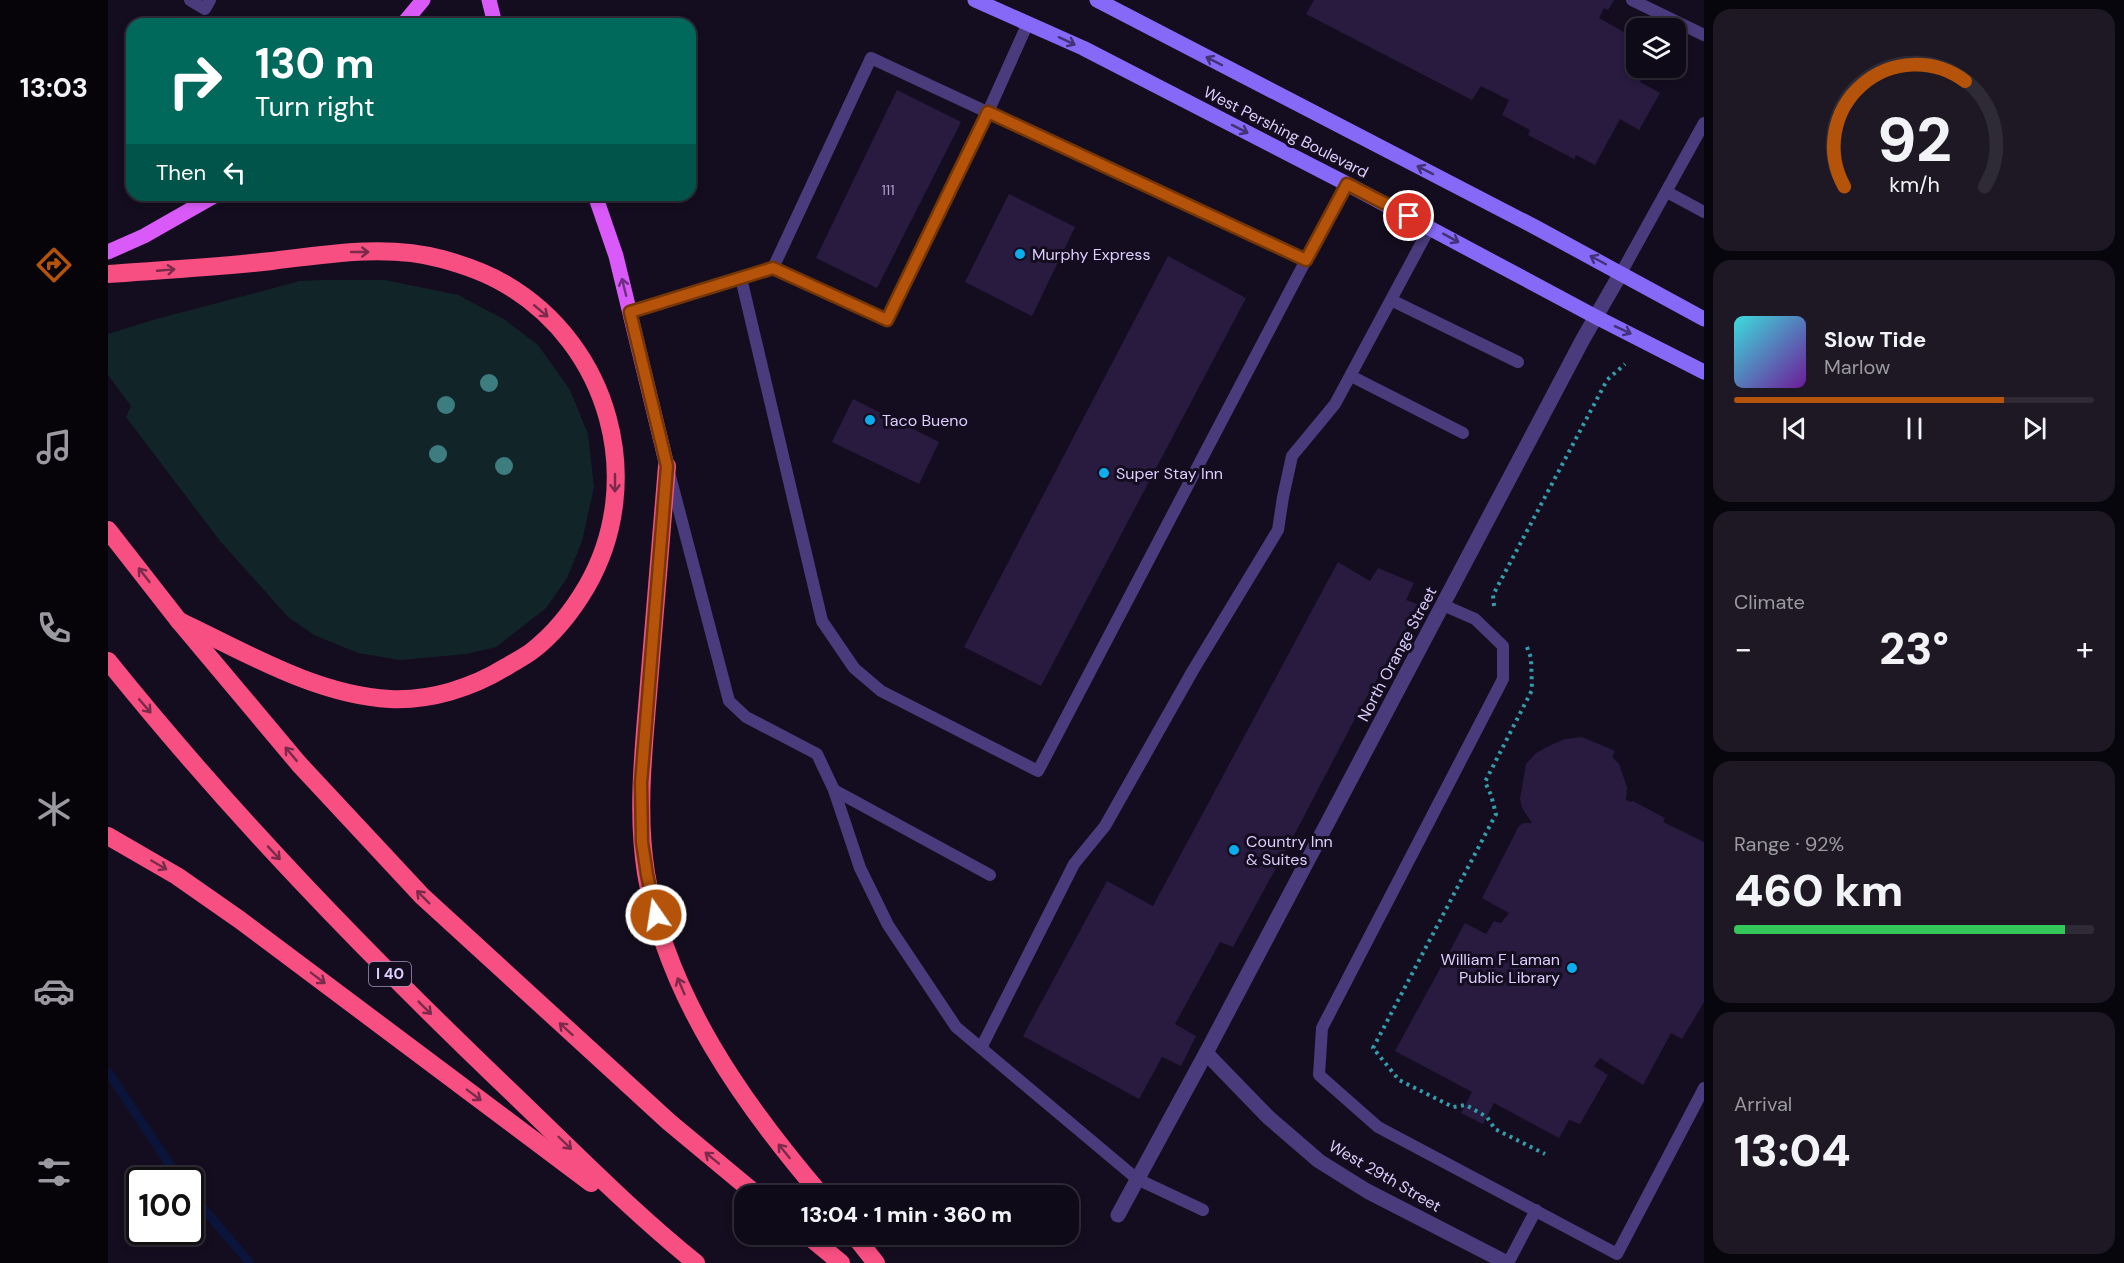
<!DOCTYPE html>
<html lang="en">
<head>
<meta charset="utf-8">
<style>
	:root { --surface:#0f0a17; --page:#1d1824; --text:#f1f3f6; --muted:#9b9aa1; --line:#2f2b36; --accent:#b45309 }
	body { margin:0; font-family:"DM Sans",sans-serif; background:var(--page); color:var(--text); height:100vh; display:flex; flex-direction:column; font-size:22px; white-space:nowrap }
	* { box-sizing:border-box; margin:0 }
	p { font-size:20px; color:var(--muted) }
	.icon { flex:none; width:33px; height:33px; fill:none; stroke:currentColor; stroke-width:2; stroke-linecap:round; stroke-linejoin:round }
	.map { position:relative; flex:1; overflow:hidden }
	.details { display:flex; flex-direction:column; gap:9px; padding:9px; background:#08060d; width:420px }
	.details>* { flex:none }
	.banner { position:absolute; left:18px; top:18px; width:570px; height:183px; border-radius:18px; box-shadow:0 3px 9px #0003,0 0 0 2px var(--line); background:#00695c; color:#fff; overflow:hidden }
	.fabs { position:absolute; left:1518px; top:18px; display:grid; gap:12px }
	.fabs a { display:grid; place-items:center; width:60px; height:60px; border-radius:12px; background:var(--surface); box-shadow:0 3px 9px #0003,0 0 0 2px var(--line); font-size:30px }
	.speed { position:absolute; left:18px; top:1167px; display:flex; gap:12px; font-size:30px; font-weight:700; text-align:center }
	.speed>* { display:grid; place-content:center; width:78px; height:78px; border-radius:50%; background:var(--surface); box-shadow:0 3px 9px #0003,0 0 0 2px var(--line); line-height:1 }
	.speed .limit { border:3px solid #111; border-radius:9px; background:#fff; color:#111 }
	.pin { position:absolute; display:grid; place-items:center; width:51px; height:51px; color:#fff; margin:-26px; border:3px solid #fff; border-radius:50%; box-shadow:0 2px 6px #0007 }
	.me { position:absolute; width:66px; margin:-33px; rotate:347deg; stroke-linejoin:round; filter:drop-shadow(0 0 4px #0008) }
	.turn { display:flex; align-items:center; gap:21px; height:126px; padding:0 30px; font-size:27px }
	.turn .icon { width:78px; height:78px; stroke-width:2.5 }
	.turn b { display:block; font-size:42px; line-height:51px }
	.then { display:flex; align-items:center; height:57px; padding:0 30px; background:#0003; gap:12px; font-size:22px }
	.big { font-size:45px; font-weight:800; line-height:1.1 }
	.details .tile { flex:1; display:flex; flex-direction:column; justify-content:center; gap:9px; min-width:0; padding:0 21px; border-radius:18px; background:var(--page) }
	.details .dial { align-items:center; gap:0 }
	.dial svg { height:156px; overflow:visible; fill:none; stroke:var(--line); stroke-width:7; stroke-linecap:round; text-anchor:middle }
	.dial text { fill:var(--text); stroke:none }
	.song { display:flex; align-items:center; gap:18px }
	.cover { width:72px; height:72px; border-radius:9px; background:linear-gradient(135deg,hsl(180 70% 55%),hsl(280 70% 35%)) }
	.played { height:6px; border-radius:3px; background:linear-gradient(90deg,var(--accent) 75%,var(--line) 75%) }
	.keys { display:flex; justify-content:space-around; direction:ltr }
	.heat { display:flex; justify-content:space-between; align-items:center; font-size:33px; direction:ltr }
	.charge { height:9px; border-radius:4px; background:linear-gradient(90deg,#34c759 92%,var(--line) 0) }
	.trip { position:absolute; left:626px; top:1185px; width:345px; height:60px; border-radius:18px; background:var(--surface); box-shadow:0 3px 9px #0003,0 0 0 2px var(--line); font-weight:800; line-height:60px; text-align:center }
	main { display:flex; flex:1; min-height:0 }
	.menu { display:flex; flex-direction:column; width:108px; justify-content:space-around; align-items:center; background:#060409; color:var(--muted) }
	.menu .icon { width:42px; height:42px }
	.menu .active { color:var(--accent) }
	.menu b { font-size:27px; color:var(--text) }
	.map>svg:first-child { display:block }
	.green { fill:#112529 }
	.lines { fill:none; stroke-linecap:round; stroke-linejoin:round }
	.stream { stroke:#0b143b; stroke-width:9 }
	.building { fill:#291a3f }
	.path { stroke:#339dac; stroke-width:4; stroke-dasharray:3 4.5; stroke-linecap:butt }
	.service { stroke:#493b7c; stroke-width:12 }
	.minor { stroke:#493b7c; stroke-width:15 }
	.tertiary { stroke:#493b7c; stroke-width:15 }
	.secondary { stroke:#8769f8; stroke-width:15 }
	.primary { stroke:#d95af8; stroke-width:15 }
	.motorway { stroke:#f74f81; stroke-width:18 }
	.tree { fill:#3d7d80 }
	.oneway { stroke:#423276 }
	.oneway2 { stroke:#7a2b4b }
	.oneway3 { stroke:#6d3081 }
	.route-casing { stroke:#753606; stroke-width:15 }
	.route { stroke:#b45309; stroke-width:10 }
	.poi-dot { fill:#0badec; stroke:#140d1f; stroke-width:2 }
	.labels { text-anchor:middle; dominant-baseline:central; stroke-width:6; stroke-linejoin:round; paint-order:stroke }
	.number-label { font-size:14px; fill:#afa1ce }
	.shield { fill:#140d1f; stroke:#a094ba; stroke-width:1.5 }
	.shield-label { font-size:15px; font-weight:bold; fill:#dccefd }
	.street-label { font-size:16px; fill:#dccefd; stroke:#140d1f }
	.poi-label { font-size:16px; fill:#dccefd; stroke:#140d1f; text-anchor:start }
</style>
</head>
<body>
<main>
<nav class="menu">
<b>13:03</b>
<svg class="icon active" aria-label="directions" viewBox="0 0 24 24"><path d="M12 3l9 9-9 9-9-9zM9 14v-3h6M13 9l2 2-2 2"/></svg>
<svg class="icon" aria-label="music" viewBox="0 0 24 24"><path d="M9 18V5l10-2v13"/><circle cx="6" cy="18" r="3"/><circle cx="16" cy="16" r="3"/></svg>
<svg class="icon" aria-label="phone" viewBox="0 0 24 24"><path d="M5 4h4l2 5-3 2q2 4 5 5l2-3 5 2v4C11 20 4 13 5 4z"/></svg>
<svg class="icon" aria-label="climate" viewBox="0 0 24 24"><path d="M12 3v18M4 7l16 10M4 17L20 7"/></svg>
<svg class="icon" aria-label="car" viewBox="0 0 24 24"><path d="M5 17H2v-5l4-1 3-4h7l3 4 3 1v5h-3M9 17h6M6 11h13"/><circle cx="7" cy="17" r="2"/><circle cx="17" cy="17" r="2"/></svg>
<svg class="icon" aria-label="filters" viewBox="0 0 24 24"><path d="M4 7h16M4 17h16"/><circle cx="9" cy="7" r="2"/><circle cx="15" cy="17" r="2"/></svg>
</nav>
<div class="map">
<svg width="1596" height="1263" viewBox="0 0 1596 1263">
	<rect width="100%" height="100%" fill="#140d1f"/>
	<polygon class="green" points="214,280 277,280 350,295 397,320 430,345 462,390 480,434 486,487 474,541 459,578 438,608 388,647 358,654 292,660 250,653 206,635 180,617 112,541 18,417 23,406 0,375 0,334 45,320 192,281"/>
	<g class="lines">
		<g class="stream">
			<polyline points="0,1072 72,1180"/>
			<polyline points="82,1193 142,1263"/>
		</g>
	</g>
	<g class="building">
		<polygon points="1206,0 1506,0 1500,10 1496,8 1491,18 1528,39 1528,68 1540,68 1532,82 1552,93 1531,130 1512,119 1487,165 1468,155 1466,159 1420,135 1422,130 1394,115 1401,100 1373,86 1364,100 1198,14"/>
		<polygon points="789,90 853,122 769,288 708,258"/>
		<polygon points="901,194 967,227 924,316 857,282"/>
		<polygon points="1060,256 1138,298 933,686 856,647"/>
		<polygon points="745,399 831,442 811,484 724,442"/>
		<polygon points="1230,562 1262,581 1270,568 1306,583 1298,600 1312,605 1253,707 1194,820 1125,947 1112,942 1067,1024 1088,1036 1073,1066 1054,1057 1031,1099 915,1036 999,881 1045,906"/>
		<polygon points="1474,737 1507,751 1504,757 1511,764 1519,787 1518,800 1523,802 1525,801 1557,818 1555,822 1596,842 1596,1002 1574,1039 1563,1033 1535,1085 1492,1058 1486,1066 1500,1075 1472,1124 1461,1120 1451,1138 1386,1103 1375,1124 1353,1113 1364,1092 1287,1051 1357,923 1378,934 1386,921 1393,923 1401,913 1374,898 1411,826 1416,823 1424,823 1414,808 1412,799 1418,764 1428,753 1443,745 1457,739"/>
	</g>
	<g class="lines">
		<g class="path">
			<polyline points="1386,606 1385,595 1499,380 1517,364"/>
			<polyline points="1419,647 1423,658 1424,690 1377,782 1383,795 1388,814 1265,1048 1291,1080 1345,1107 1358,1105 1379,1117 1387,1129 1437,1154"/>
		</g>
		<g class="service">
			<polyline points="82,0 97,9 102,0"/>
			<polyline points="1524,0 1596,35"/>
			<polyline points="1559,192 1596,212"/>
			<polyline points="1198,260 1239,184"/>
			<polyline points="665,268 779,320 880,112 920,23"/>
			<polyline points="1513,273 1596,123"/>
			<polyline points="1283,300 1410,362"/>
			<polyline points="522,312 665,268 763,58 1198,260 930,771 773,691 746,668 714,621 633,278"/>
			<polyline points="1243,376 1355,433"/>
			<polyline points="562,476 621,701 638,717 709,754 726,790 752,868 780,925 848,1027 1029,1179 1095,1210"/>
			<polyline points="1335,605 1367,619 1395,646 1395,679 1214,1028 1211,1075 1270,1127 1509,1254 1596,1088"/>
			<polyline points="726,790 882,875"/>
			<polyline points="873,1048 966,864 997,826 1084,672 1170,530 1175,497 1184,456 1227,404 1322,227"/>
			<polyline points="1400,1263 1428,1210"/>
		</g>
		<polyline class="minor" points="1010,1215 1098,1053 1475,339 1513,273"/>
		<polyline class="tertiary" points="1098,1053 1160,1117 1211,1161 1259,1191 1399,1263"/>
		<g class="secondary">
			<polyline points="867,0 975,48 1239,184 1488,317 1596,372"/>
			<polyline points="989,0 1427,227 1596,319"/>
		</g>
		<g class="primary">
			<polyline points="381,0 387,24"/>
			<polyline points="295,24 315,0"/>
			<polyline points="487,195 508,256 559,466"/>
			<polyline points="0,252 36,236 108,195"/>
		</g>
		<g class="motorway">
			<path d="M 0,274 C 55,270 110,267 164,261 C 219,254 280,244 334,259 C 356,265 377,272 397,284 C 502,345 539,481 479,586 C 465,610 446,634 424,651 C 416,657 406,662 398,667 C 364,688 322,701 282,699 C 208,695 137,652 71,621"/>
			<path d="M 559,466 C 553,538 547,610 541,683 C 536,746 528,810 538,873 C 558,995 635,1104 714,1196"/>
			<polyline points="0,530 71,621 191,764 314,896 561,1122 650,1196"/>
			<path d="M 0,661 C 122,813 258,953 399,1088 C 461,1147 521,1209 588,1263"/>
			<polyline points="0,836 69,876 132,920 483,1183"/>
			<polyline points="698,1234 733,1263"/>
			<polyline points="745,1234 768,1263"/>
		</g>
	</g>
	<g class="tree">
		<circle cx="381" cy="383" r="9"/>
		<circle cx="338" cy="405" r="9"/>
		<circle cx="330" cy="454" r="9"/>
		<circle cx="396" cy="466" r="9"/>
	</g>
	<defs><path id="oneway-shaft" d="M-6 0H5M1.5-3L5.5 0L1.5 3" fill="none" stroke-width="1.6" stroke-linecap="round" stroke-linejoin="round" transform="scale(1.5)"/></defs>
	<g class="oneway">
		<use href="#oneway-shaft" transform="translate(959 41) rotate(25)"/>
		<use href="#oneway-shaft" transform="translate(1106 61) rotate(-153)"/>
		<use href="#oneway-shaft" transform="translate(1132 129) rotate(27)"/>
		<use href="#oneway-shaft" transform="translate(1317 170) rotate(-153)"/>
		<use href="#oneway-shaft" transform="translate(1343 238) rotate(29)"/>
		<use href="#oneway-shaft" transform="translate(1490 260) rotate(-152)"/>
		<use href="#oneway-shaft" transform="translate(1515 330) rotate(25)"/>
	</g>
	<g class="oneway2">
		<use href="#oneway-shaft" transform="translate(252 252)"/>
		<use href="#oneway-shaft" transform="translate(58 270) rotate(-5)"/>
		<use href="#oneway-shaft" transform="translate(433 311) rotate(40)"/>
		<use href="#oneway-shaft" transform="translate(507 483) rotate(90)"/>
		<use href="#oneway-shaft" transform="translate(36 575) rotate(-128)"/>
		<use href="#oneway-shaft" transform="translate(37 706) rotate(49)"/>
		<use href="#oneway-shaft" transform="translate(183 754) rotate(-130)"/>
		<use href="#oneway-shaft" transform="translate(166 853) rotate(47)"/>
		<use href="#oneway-shaft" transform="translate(51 865) rotate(30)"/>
		<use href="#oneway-shaft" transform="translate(315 897) rotate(-135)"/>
		<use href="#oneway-shaft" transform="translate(210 978) rotate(37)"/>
		<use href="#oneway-shaft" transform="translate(573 986) rotate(-113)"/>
		<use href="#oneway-shaft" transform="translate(317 1008) rotate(45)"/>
		<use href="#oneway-shaft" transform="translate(458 1029) rotate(-138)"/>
		<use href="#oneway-shaft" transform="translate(366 1095) rotate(37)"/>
		<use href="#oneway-shaft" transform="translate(457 1143) rotate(44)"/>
		<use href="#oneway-shaft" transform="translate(676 1151) rotate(-129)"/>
		<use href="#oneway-shaft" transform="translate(604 1158) rotate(-141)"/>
	</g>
	<use class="oneway3" href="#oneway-shaft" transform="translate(516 287) rotate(-104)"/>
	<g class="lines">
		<defs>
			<polyline id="route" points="548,915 539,875 534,842 533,783 559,466 522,312 665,268 779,320 880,112 1198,260 1239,184 1301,216"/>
		</defs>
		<use href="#route" class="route-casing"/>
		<use href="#route" class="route"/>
	</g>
	<g class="poi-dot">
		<circle cx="912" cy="254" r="6"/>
		<circle cx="762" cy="420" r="6"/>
		<circle cx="996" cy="473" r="6"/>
		<circle cx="1126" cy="850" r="6"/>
		<circle cx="1464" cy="968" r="6"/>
	</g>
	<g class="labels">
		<g class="number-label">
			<text x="780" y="190">111</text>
		</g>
		<rect class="shield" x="261" y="962" width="42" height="24" rx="4.5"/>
		<g class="shield-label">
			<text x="282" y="974">I 40</text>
		</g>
		<g class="street-label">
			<text transform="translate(1178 132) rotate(27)">West Pershing Boulevard</text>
			<text transform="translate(1289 654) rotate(-62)">North Orange Street</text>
			<text transform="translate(1277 1176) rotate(30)">West 29th Street</text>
		</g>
		<g class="poi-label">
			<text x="924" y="254">Murphy Express</text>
			<text x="774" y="420">Taco Bueno</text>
			<text x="1008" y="473">Super Stay Inn</text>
			<text x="1138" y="841">Country Inn<tspan x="1138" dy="18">&amp; Suites</tspan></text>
			<text x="1452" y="959" text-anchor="end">William F Laman<tspan x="1452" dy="18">Public Library</tspan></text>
		</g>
	</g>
</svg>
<div class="fabs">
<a><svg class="icon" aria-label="layers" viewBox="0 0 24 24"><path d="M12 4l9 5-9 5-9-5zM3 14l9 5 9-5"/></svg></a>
</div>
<div class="speed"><div class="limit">100</div></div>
<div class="pin" style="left:1301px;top:216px;background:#d93025"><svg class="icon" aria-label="arrive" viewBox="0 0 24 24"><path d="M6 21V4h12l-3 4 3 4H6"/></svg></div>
<svg class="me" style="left:548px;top:915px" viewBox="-20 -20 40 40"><circle r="17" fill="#b45309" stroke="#fff" stroke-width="3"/><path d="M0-11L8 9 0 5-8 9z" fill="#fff"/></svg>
<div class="trip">13:04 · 1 min · 360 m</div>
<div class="banner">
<div class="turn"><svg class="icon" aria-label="right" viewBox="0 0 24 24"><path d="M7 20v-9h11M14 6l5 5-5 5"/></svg><div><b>130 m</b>Turn right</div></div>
<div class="then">Then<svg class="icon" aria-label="left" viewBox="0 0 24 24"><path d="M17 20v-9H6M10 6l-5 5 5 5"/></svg></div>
</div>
</div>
<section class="details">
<div class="tile dial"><svg viewBox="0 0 100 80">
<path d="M14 69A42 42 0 1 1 86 69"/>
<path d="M14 69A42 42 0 0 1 76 15" stroke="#b45309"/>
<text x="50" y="56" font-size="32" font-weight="700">92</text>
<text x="50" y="72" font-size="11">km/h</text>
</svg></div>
<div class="tile">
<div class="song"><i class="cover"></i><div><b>Slow Tide</b><p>Marlow</p></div></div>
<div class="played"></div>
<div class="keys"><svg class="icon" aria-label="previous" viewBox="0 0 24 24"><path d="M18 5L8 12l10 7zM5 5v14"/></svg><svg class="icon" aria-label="pause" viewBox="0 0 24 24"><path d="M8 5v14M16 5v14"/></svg><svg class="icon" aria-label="next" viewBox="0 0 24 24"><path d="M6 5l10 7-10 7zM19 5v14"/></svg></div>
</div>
<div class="tile"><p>Climate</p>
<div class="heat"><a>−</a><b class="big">23°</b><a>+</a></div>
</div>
<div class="tile"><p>Range · 92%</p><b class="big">460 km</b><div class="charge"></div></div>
<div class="tile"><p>Arrival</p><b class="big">13:04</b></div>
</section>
</main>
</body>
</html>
